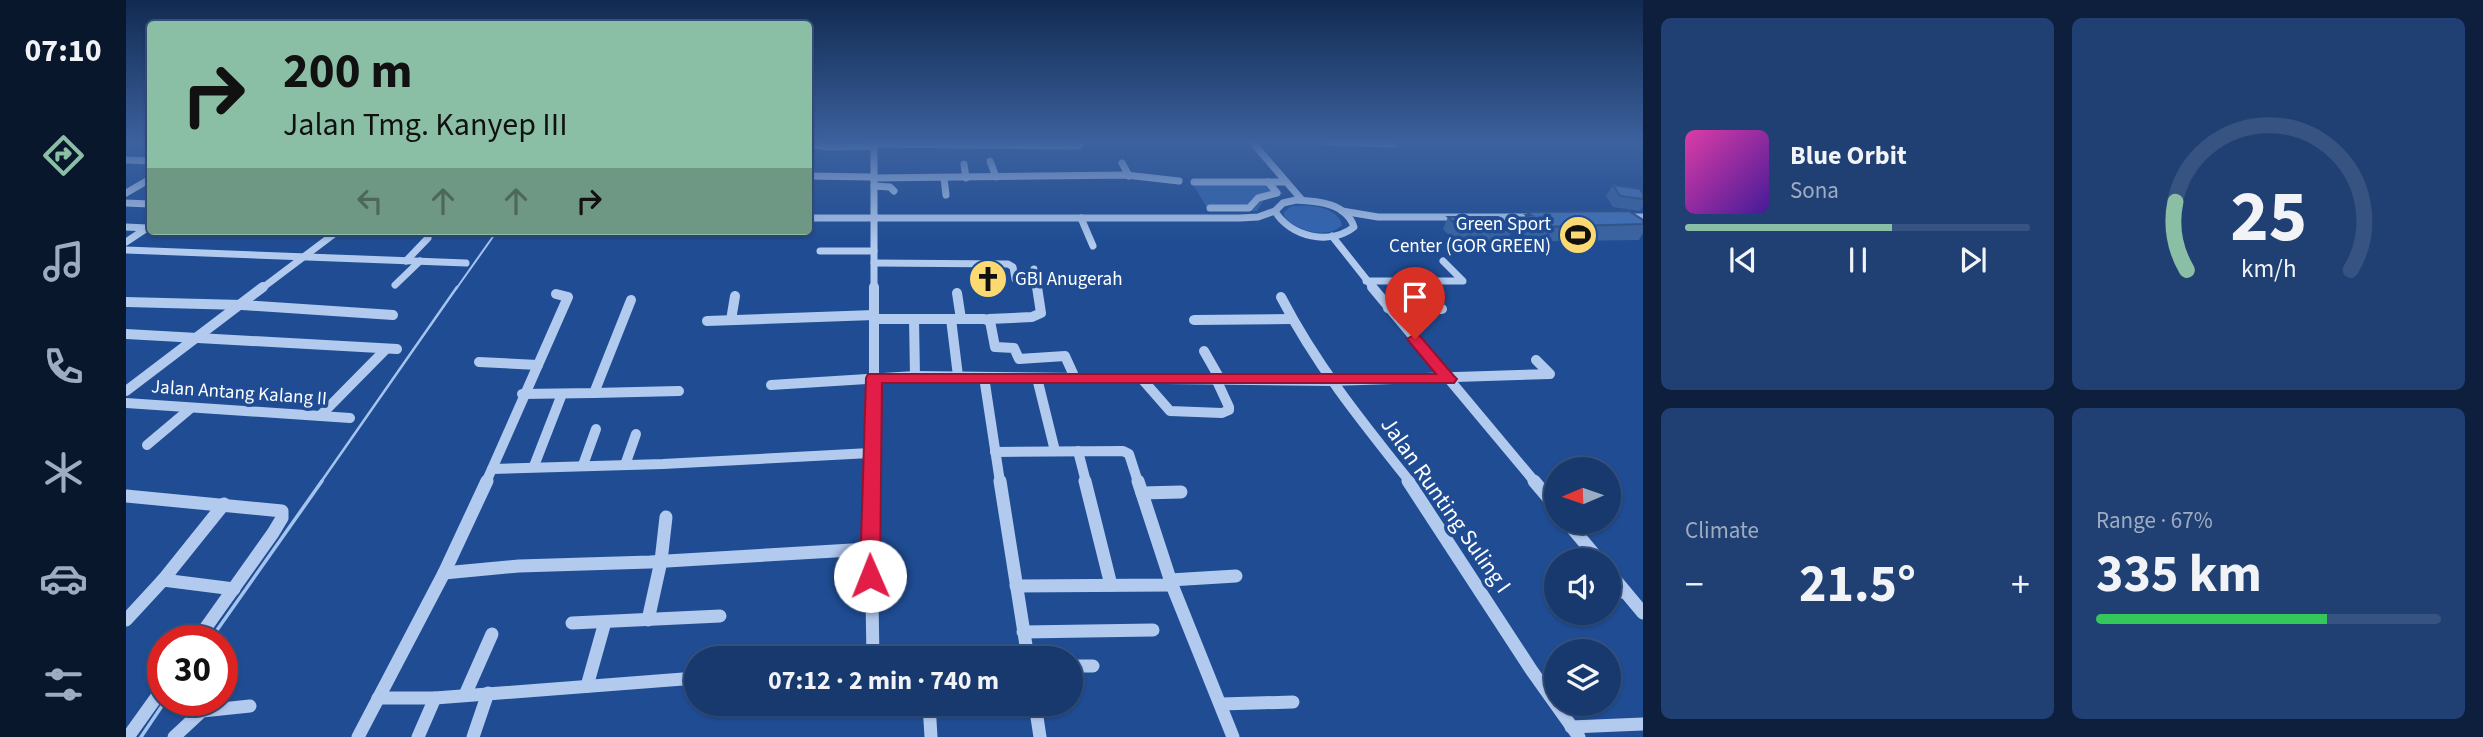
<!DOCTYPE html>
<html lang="en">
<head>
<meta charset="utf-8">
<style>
	:root { --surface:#17396e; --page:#204073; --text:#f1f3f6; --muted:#9eacc2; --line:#365381; --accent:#8abfa5 }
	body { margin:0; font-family:"Source Sans 3",sans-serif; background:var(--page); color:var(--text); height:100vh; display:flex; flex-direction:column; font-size:26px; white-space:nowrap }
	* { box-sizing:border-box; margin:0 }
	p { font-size:23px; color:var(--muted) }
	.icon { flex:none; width:38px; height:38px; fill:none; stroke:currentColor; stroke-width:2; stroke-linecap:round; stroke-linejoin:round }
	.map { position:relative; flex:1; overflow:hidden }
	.drawer { display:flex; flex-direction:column; gap:18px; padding:18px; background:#0d1f3c; width:840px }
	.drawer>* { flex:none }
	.top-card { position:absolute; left:21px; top:21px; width:665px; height:214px; border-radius:7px; box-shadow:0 2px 5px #0004,0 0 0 2px var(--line); background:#8abfa5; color:#111; overflow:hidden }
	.needle { width:46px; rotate:268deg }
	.fabs { position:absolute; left:1418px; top:457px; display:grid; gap:14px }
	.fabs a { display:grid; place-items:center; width:77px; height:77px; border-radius:50%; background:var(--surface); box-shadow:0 2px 5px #0004,0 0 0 2px var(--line); font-size:35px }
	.speed { position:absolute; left:21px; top:625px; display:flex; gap:14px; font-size:35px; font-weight:700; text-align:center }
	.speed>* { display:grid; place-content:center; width:91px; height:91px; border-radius:50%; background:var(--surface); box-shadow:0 2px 5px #0004,0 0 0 2px var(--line); line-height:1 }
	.speed .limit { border:10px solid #d22; background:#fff; color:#111 }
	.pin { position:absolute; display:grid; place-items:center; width:60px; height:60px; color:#fff; margin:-72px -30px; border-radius:50% 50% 50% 0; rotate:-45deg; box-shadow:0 0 7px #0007 }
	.pin .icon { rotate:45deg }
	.me { position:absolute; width:77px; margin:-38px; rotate:359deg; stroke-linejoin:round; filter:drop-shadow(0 0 5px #0008) }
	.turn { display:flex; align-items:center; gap:24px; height:147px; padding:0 21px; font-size:32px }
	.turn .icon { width:91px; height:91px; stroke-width:2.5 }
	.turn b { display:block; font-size:49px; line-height:60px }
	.lanes { display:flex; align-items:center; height:66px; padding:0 21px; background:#0003; justify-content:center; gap:35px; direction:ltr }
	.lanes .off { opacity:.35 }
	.big { font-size:52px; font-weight:700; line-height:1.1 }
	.drawer .tile { flex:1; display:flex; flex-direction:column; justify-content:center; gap:10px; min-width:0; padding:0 24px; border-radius:10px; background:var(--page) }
	.drawer .dial { align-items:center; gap:0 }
	.dial svg { height:182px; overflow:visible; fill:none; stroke:var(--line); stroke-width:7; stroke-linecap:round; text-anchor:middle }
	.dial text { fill:var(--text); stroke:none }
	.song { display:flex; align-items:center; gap:21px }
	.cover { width:84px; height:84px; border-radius:10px; background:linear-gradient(135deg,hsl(320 70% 55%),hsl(260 70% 35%)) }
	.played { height:7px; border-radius:4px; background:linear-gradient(90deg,var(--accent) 60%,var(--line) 60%) }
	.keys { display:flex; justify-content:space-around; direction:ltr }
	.heat { display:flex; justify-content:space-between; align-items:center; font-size:38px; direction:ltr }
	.charge { height:10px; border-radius:5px; background:linear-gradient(90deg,#34c759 67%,var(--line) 0) }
	.drawer .tiles { flex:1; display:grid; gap:18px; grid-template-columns:repeat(2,1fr) }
	.trip { position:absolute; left:558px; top:646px; width:399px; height:70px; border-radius:35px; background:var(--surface); box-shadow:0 2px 5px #0004,0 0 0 2px var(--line); font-weight:700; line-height:70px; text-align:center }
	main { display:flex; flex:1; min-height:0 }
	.dock { display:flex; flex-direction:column; width:126px; justify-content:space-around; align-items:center; background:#09172c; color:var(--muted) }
	.dock .icon { width:49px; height:49px }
	.dock .selected { color:var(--accent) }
	.dock b { font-size:32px; color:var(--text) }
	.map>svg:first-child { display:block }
	.green { fill:#3265b1 }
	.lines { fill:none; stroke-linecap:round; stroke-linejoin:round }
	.stream-far2 { stroke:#a4c4f0; stroke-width:2 }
	.stream-far1 { stroke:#a4c4f0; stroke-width:2.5 }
	.stream { stroke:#a4c4f0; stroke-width:3.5 }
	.minor-far2 { stroke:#b1caee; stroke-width:7 }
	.minor-far1 { stroke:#b1caee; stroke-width:10 }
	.minor { stroke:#b1caee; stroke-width:13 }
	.wall { fill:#3a639f }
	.building { fill:#4373b9; stroke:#2f5082; stroke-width:2 }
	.route { fill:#e11d48; stroke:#92132f; stroke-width:2 }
	.labels { text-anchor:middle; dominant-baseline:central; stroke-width:7; stroke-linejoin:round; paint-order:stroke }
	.poi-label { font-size:19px; fill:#fff; stroke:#1f4c93; text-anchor:end }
	.street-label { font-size:19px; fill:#fff; stroke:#1f4c93 }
	.near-street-label { font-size:23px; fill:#fff; stroke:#1f4c93 }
</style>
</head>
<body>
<main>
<nav class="dock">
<b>07:10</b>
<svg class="icon selected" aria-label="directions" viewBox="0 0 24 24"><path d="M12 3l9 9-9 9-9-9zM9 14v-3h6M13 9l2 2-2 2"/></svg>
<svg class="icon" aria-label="music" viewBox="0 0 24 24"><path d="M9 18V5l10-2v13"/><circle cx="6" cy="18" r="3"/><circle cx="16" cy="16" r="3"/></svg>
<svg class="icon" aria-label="phone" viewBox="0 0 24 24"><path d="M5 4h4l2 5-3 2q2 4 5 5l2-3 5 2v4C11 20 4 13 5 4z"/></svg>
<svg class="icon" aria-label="climate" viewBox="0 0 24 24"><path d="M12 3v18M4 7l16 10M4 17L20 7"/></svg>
<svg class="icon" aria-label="car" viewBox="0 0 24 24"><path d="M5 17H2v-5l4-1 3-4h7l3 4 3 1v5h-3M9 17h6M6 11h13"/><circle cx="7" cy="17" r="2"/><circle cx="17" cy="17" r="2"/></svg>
<svg class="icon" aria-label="filters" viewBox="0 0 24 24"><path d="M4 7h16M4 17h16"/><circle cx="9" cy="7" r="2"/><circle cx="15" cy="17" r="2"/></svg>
</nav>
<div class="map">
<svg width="1517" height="737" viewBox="0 0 1517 737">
	<rect width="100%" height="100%" fill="#1f4c93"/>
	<g class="green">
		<polygon points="1065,181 1146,181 1157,194 1138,200 1131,211 1083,211"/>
		<path d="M 1166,206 C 1183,204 1211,206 1216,225 C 1202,240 1169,231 1158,216 L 1158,212 Z"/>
	</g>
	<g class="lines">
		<polyline class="stream-far2" points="330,289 371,231"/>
		<polyline class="stream-far1" points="195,482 331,287"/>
		<g class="stream">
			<polyline points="84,640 196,481"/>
			<polyline points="15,737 40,700"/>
		</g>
		<g class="minor-far2">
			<polyline points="748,142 748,289"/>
			<polyline points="1126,142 1176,200"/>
			<polyline points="1199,142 1268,144 1266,142"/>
			<polyline points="682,144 703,147 748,146"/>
			<polyline points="748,144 948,146 954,145 953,142"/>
			<polyline points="0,160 24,161"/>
			<polyline points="864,161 870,177"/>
			<polyline points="996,163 1003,176"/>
			<polyline points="838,164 840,178"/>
			<polyline points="682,176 747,177"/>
			<polyline points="747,178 1000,175 1053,181"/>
			<polyline points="818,178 820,195"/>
			<polyline points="1068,182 1160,182"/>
			<polyline points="748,186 764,187 768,191"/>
			<polyline points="0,193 24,179"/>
			<path d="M 1170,200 C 1192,201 1220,203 1228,227 C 1204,246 1164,237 1149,211 L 1157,203 Z"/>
			<polyline points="0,203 24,204"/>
			<polyline points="1084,208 1123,208 1132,198 1151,193 1142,182"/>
			<polyline points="1216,211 1252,217 1411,217"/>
			<polyline points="1500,217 1517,217"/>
			<polyline points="682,218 1114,218 1132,217 1149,211"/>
			<polyline points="955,218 967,246"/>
			<polyline points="0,227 21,228"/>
			<polyline points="1206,236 1248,289"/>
			<polyline points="0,242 24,226"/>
			<polyline points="0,250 340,263"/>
			<polyline points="694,251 748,251"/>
			<polyline points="280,261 302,238"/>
			<polyline points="748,263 882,264 887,267 889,279"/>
			<polyline points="908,269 911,289"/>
			<polyline points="1240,281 1337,281 1317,261"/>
			<polyline points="269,285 294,261"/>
			<polyline points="135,289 212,231"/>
		</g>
		<g class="minor-far1">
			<polyline points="1246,287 1409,482"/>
			<polyline points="831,293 835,319"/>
			<path d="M 1155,297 C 1190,365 1237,423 1284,482"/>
			<polyline points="0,302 116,305 267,315"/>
			<polyline points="1262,308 1316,309"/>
			<polyline points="748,319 788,319"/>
			<polyline points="825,319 832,376"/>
			<polyline points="863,319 906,317 915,313 911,287"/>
			<polyline points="605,320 609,296"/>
			<polyline points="1068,320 1166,319"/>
			<polyline points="581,321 748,315"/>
			<polyline points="0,334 271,349"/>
			<polyline points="1078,351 1094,379"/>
			<polyline points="353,362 412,365"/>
			<polyline points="789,376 788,319 858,319 864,321 869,347 888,348 893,359 939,356 949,378"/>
			<polyline points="858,377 874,482"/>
			<polyline points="911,378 929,451"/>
			<polyline points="1016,379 1044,411 1096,413 1103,410 1103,407 1090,379"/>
			<polyline points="645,385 789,376 1205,381 1424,374 1410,360"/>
			<polyline points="0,391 137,287"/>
			<polyline points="468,393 553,391"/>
			<polyline points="396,394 468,393 505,300"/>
			<polyline points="0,403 224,418"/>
			<polyline points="194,416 260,349"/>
			<polyline points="21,445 65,408"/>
			<polyline points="952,451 960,482"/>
			<polyline points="869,452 997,451 1003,454 1012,482"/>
			<polyline points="457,465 470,429"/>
			<polyline points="499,465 510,434"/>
			<polyline points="408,466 436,394"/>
			<polyline points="366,469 442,297 430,294"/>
			<polyline points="360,482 366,469 537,464 744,453 748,378 748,287"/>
			<polyline points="744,482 744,453"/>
		</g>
		<g class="minor">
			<polyline points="744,481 747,658"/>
			<polyline points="874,481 902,658"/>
			<polyline points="959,481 985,585"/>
			<polyline points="1282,481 1406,671 1453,737"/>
			<polyline points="1408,481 1430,507"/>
			<polyline points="1016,493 1055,492"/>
			<polyline points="0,496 156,511 156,518 147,533 71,640"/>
			<polyline points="1441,522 1473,560"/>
			<polyline points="1482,571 1517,613"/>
			<polyline points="318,573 393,566 524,562 743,549"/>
			<polyline points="37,580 108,589"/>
			<polyline points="1044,580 1110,576"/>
			<polyline points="1046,585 1107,737"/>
			<polyline points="890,586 1046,585 1012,481"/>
			<polyline points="1482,592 1499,592"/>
			<polyline points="0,620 37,580 98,504"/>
			<polyline points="522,620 535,561 540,517"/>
			<polyline points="446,623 594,616"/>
			<polyline points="897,632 1027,630"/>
			<polyline points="945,666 967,666"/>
			<polyline points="461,686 479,622"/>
			<polyline points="339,695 366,634"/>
			<polyline points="252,698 309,698 570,678"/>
			<polyline points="803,704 805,737"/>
			<polyline points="909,704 914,737"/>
			<polyline points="1095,704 1167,702"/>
			<polyline points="1445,727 1517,724"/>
			<polyline points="2,737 37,688"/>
			<polyline points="48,737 76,711 124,706"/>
			<polyline points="232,737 318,573 361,481"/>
			<polyline points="292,737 309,698"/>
			<polyline points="347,737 362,693"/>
		</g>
	</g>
	<g class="wall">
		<polygon points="1487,185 1517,194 1517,206 1514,211 1487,207 1480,196"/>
		<polygon points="1401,212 1517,220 1517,233 1513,240 1437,241 1406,242 1392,230"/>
		<polygon points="1322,217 1387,230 1380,241 1330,242 1317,229"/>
		<polygon points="858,268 867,274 867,282 858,282"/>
	</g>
	<g class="building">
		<polygon points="1487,185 1514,189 1517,194 1517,199 1494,196"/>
		<polygon points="1503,211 1517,220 1517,224 1415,227 1400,215 1405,215 1401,212"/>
		<polygon points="1322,217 1372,217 1387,230 1336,230"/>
		<polygon points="865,267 867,274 858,274 858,268"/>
	</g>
	<linearGradient id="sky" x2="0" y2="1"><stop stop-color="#112a51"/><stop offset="0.58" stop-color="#3c619e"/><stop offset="1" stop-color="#3c619e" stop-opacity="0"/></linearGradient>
	<rect width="1517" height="245" fill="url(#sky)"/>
	<polygon class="route" points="1289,334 1294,336 1328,376 1331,379 1328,383 756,383 754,576 751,582 744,585 737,582 734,576 740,378 742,374 1310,374 1281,339"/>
	<defs>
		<symbol id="stadium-disc" viewBox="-11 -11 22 22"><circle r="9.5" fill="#fcda71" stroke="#1f4c93"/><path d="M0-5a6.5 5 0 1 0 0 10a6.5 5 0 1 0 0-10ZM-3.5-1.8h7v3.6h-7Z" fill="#111"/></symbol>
		<symbol id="church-disc" viewBox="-11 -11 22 22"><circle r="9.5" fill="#fcda71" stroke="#1f4c93"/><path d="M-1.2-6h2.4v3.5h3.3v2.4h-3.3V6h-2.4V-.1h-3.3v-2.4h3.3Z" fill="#111"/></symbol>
	</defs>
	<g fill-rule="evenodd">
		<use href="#stadium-disc" x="1430" y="213" width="44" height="44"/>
		<use href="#church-disc" x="840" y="257" width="44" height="44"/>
	</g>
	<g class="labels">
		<g class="poi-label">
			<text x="1425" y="224">Green Sport<tspan x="1425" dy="22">Center (GOR GREEN)</tspan></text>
			<text x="889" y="279" text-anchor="start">GBI Anugerah</text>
		</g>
		<g class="street-label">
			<text transform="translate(113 393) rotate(4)">Jalan Antang Kalang II</text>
		</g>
		<g class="near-street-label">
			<text transform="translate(1320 505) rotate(55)">Jalan Runting Suling I</text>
		</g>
	</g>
</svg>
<div class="fabs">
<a><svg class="needle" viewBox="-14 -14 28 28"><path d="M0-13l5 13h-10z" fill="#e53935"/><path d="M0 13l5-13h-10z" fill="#9eacc2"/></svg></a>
<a><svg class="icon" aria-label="sound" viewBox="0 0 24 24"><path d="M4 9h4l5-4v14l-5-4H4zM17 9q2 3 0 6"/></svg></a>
<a><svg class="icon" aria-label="layers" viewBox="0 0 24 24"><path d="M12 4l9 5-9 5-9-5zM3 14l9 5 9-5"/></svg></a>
</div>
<div class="speed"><div class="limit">30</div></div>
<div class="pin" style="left:1289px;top:339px;background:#d93025"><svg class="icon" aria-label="arrive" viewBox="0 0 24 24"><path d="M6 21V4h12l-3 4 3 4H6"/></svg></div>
<svg class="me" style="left:744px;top:576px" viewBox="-20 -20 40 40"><circle r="19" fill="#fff"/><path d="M0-13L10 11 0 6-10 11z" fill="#e11d48"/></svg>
<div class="trip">07:12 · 2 min · 740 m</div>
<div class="top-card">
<div class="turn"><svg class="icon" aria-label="right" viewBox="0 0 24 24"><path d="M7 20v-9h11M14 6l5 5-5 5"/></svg><div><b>200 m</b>Jalan Tmg. Kanyep III</div></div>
<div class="lanes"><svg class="icon off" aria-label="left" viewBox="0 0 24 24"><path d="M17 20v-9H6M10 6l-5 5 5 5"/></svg><svg class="icon off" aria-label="ahead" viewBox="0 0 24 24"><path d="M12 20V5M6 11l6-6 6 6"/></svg><svg class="icon off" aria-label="ahead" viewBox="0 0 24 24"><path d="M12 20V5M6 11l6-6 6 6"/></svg><svg class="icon" aria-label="right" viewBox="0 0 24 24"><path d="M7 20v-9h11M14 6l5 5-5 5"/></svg></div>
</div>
</div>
<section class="drawer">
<div class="tiles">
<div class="tile">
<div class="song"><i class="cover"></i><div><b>Blue Orbit</b><p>Sona</p></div></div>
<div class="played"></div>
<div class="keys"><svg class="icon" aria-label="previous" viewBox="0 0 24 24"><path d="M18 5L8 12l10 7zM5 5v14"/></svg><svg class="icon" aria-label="pause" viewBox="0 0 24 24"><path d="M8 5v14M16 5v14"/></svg><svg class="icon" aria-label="next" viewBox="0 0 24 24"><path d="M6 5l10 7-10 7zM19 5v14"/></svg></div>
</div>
<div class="tile dial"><svg viewBox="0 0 100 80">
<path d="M14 69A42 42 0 1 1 86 69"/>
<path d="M14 69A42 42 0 0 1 9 39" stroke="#8abfa5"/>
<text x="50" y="56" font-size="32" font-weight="700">25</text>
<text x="50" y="72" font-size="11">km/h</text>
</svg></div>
<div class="tile"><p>Climate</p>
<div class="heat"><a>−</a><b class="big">21.5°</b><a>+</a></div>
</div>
<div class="tile"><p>Range · 67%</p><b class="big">335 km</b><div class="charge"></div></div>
</div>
</section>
</main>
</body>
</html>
